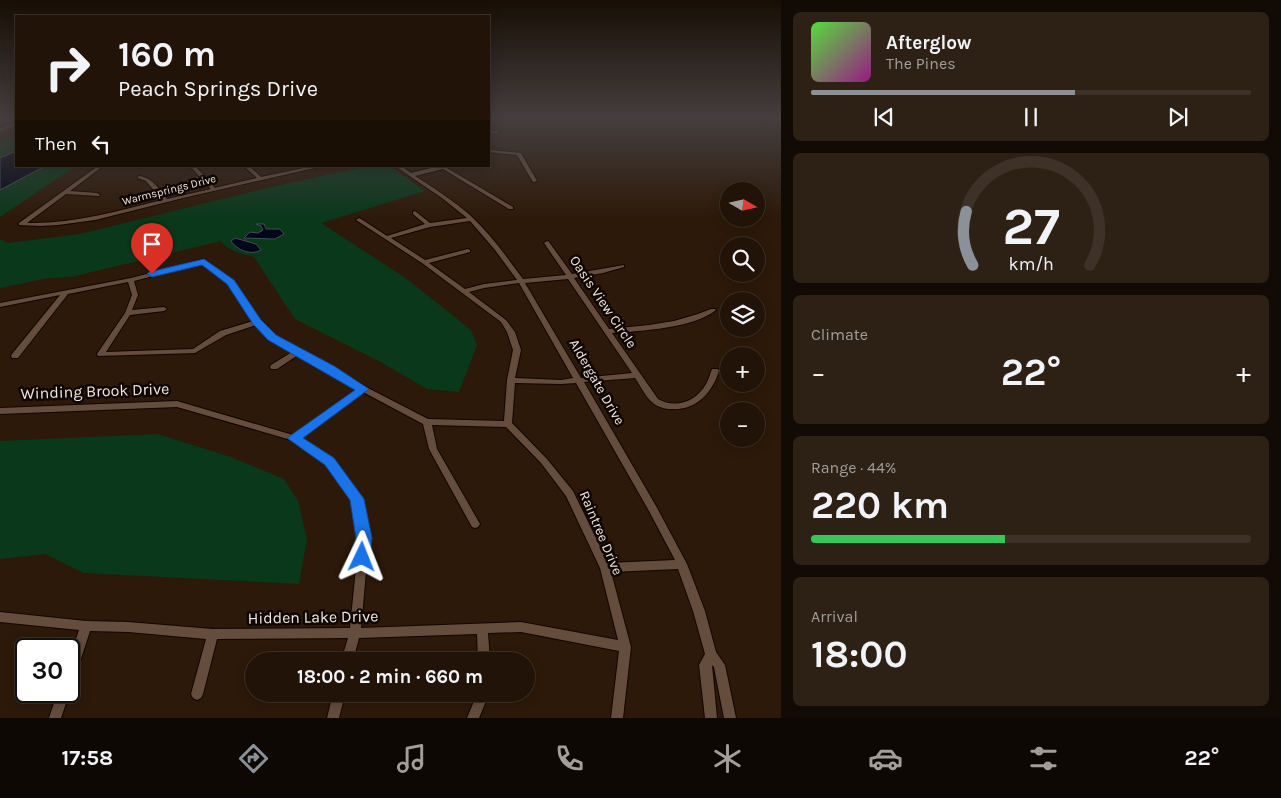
<!DOCTYPE html>
<html lang="en">
<head>
<meta charset="utf-8">
<style>
	:root { --surface:#211307; --page:#2d2015; --text:#f1f3f6; --muted:#a29e9b; --line:#3e3228; --accent:#8c9099 }
	body { margin:0; font-family:Karla,sans-serif; background:var(--page); color:var(--text); height:100vh; display:flex; flex-direction:column; font-size:19px; white-space:nowrap }
	* { box-sizing:border-box; margin:0 }
	p { font-size:16px; color:var(--muted) }
	.icon { flex:none; width:28px; height:28px; fill:none; stroke:currentColor; stroke-width:2; stroke-linecap:round; stroke-linejoin:round }
	.map { position:relative; flex:1; overflow:hidden }
	.sheet { display:flex; flex-direction:column; gap:12px; padding:12px; background:#120a04; width:500px }
	.sheet>* { flex:none }
	.top-card { position:absolute; left:15px; top:15px; width:475px; height:152px; border-radius:0px; box-shadow:0 2px 12px #0003,0 0 0 1px var(--line); background:#211307; color:var(--text); overflow:hidden }
	.needle { width:32px; rotate:99deg }
	.tools { position:absolute; left:720px; top:182px; display:grid; gap:10px }
	.tools a { display:grid; place-items:center; width:45px; height:45px; border-radius:50%; background:var(--surface); box-shadow:0 2px 12px #0003,0 0 0 1px var(--line); font-size:25px }
	.speed { position:absolute; left:15px; top:638px; display:flex; gap:10px; font-size:25px; font-weight:700; text-align:center }
	.speed>* { display:grid; place-content:center; width:65px; height:65px; border-radius:50%; background:var(--surface); box-shadow:0 2px 12px #0003,0 0 0 1px var(--line); line-height:1 }
	.speed .limit { border:2px solid #111; border-radius:8px; background:#fff; color:#111 }
	.pin { position:absolute; display:grid; place-items:center; width:42px; height:42px; color:#fff; margin:-51px -21px; border-radius:50% 50% 50% 0; rotate:-45deg; box-shadow:0 0 5px #0007 }
	.pin .icon { rotate:45deg }
	.me { position:absolute; width:55px; margin:-28px; rotate:2deg; stroke-linejoin:round; filter:drop-shadow(0 0 4px #0008) }
	.turn { display:flex; align-items:center; gap:18px; height:105px; padding:0 20px; font-size:22px }
	.turn .icon { width:65px; height:65px; stroke-width:2.5 }
	.turn b { display:block; font-size:35px; line-height:42px }
	.then { display:flex; align-items:center; height:48px; padding:0 20px; background:#0003; gap:10px; font-size:19px }
	.big { font-size:38px; font-weight:700; line-height:1.1 }
	.sheet .widget { flex:1; display:flex; flex-direction:column; justify-content:center; gap:8px; min-width:0; padding:0 18px; border-radius:8px; background:var(--page) }
	.sheet .dial { align-items:center; gap:0 }
	.dial svg { height:130px; overflow:visible; fill:none; stroke:var(--line); stroke-width:7; stroke-linecap:round; text-anchor:middle }
	.dial text { fill:var(--text); stroke:none }
	.song { display:flex; align-items:center; gap:15px }
	.cover { width:60px; height:60px; border-radius:8px; background:linear-gradient(135deg,hsl(110 70% 55%),hsl(310 70% 35%)) }
	.played { height:5px; border-radius:2px; background:linear-gradient(90deg,var(--accent) 60%,var(--line) 60%) }
	.keys { display:flex; justify-content:space-around; direction:ltr }
	.heat { display:flex; justify-content:space-between; align-items:center; font-size:28px; direction:ltr }
	.charge { height:8px; border-radius:4px; background:linear-gradient(90deg,#34c759 44%,var(--line) 0) }
	.trip { position:absolute; left:245px; top:652px; width:290px; height:50px; border-radius:25px; background:var(--surface); box-shadow:0 2px 12px #0003,0 0 0 1px var(--line); font-weight:700; line-height:50px; text-align:center }
	.tabs { display:flex; height:80px; justify-content:space-around; align-items:center; background:#0d0803; color:var(--muted) }
	.tabs .icon { width:35px; height:35px }
	.tabs .selected { color:var(--accent) }
	.tabs b { font-size:22px; color:var(--text) }
	main { display:flex; flex:1; min-height:0 }
	.map>svg:first-child { display:block }
	.green { fill:#0a381b }
	.water { fill:#00071a; stroke:#494a54 }
	.lines { fill:none; stroke-linecap:round; stroke-linejoin:round }
	.minor-casing { stroke:#140400; stroke-width:2 }
	.minor { fill:#644d3c; fill-rule:evenodd }
	.route { fill:#1a73e8; stroke:#114b97 }
	.labels { text-anchor:middle; dominant-baseline:central; stroke-width:5; stroke-linejoin:round; paint-order:stroke }
	.far-street-label { font-size:11px; fill:#f4e6dc; stroke:#0e0602 }
	.street-label { font-size:14px; fill:#f4e6dc; stroke:#0e0602 }
	.near-street-label { font-size:16px; fill:#f4e6dc; stroke:#0e0602 }
</style>
</head>
<body>
<main>
<div class="map">
<svg width="781" height="718" viewBox="0 0 781 718">
	<rect width="100%" height="100%" fill="#2c1909"/>
	<g class="green">
		<polygon points="16,136 16,166 76,166 0,217 0,142"/>
		<path d="M 367,166 L 389,166 L 425,191 L 321,223 L 407,279 L 471,330 L 477,345 L 459,392 L 427,389 L 379,361 L 295,319 L 254,257 C 242,254 228,251 221,241 L 71,277 L 49,278 L 0,288 L 0,239 L 8,243 L 80,234 L 263,189 Z"/>
		<polygon points="157,434 231,457 284,479 298,501 307,539 299,584 84,573 45,554 0,559 0,441"/>
	</g>
	<g class="water">
		<polygon points="16,151 16,166 45,166 0,190 0,158"/>
		<polygon points="256,224 264,224 266,229 280,229 284,234 275,239 244,238 250,232 258,233 263,230 261,226"/>
		<path d="M 235,238 L 256,244 L 261,250 C 251,256 237,250 231,241 Z"/>
	</g>
	<g class="lines">
		<defs>
			<g id="minor">
				<polygon points="16,123 16,125 0,131 0,129"/>
				<polygon points="489,130 498,132 498,133 496,134 489,132"/>
				<polygon points="489,150 521,153 537,181 533,182 517,155 489,152"/>
				<path d="M 98,166 L 103,166 L 70,191 L 97,193 L 100,195 L 99,196 L 66,194 L 27,223 C 73,224 118,211 162,200 L 146,181 L 138,178 L 138,176 C 152,177 159,189 167,199 L 211,189 L 190,166 L 195,166 L 215,188 L 257,178 L 244,166 L 249,166 L 261,177 L 313,166 L 323,166 L 187,197 L 95,220 L 58,225 L 40,226 L 19,225 L 19,223 Z"/>
				<path d="M 395,166 L 401,166 L 411,173 L 439,166 L 447,166 L 447,168 L 513,207 L 513,209 L 509,209 L 443,169 L 415,176 C 434,188 454,201 471,216 C 491,235 507,257 523,279 L 566,275 L 544,243 L 547,241 L 549,242 L 572,274 L 624,265 L 624,267 L 603,273 L 574,278 L 609,329 L 649,325 L 674,321 L 698,314 L 711,309 L 715,309 L 716,310 C 694,328 641,331 612,333 L 658,399 C 675,409 696,402 706,384 C 709,379 710,374 712,369 L 718,369 L 719,371 C 712,393 696,411 671,409 C 665,409 658,407 653,403 C 646,398 640,385 635,378 L 584,382 L 656,506 L 687,564 L 705,611 L 716,652 L 725,665 L 736,718 L 724,718 L 714,667 L 712,665 L 717,718 L 705,718 L 699,665 L 705,654 L 693,611 L 678,569 L 611,572 L 631,647 L 623,718 L 611,718 L 619,651 L 521,632 L 488,633 L 490,661 L 478,661 L 477,634 L 359,638 L 353,661 L 341,661 L 348,638 L 217,639 L 203,694 L 201,698 L 197,700 L 193,698 L 191,694 L 206,639 L 128,632 L 90,631 L 75,677 L 73,681 L 69,683 L 69,660 L 79,630 L 0,622 L 0,612 L 86,621 L 128,622 L 213,629 L 350,628 L 359,538 L 352,500 L 326,463 L 291,440 L 177,407 L 0,414 L 0,408 L 177,401 L 293,435 L 357,389 L 327,371 L 298,355 L 277,369 L 271,369 L 270,367 L 271,365 L 292,352 L 269,340 L 256,325 L 226,335 L 195,353 L 98,356 L 97,354 L 125,313 L 132,295 L 128,282 L 68,294 L 18,358 L 12,358 L 11,356 L 12,354 L 60,295 L 0,307 L 0,303 L 131,278 L 204,259 L 232,281 L 260,321 L 275,336 L 333,367 L 366,387 L 428,419 L 504,421 L 507,380 L 513,350 L 507,332 L 501,322 L 422,263 L 356,220 L 359,218 L 361,219 L 387,236 L 425,224 L 413,214 L 413,212 L 415,211 L 430,223 L 467,218 L 442,198 ZM 470,221 L 495,250 L 517,280 L 484,284 L 465,289 L 429,263 L 470,252 L 470,250 L 468,249 L 425,260 L 391,238 L 430,227 ZM 203,263 L 228,283 L 253,321 L 220,331 L 193,349 L 106,352 L 130,315 L 164,311 L 167,309 L 164,307 L 132,310 L 138,295 L 134,281 ZM 568,279 L 632,373 L 581,378 L 525,283 ZM 519,283 L 573,378 L 561,380 L 515,378 L 521,350 L 515,332 L 506,320 L 469,292 L 484,288 ZM 515,383 L 561,384 L 576,383 L 649,511 L 675,560 L 608,563 L 573,491 L 547,459 L 512,423 ZM 363,392 L 423,424 L 429,449 L 472,527 L 475,528 L 478,527 L 480,524 L 437,449 L 432,425 L 506,427 L 541,463 L 566,496 L 600,568 L 618,640 L 521,622 L 361,628 L 369,538 L 362,499 L 332,459 L 300,438 Z"/>
				<polygon points="69,688 70,691 61,718 49,718 58,691 69,691"/>
				<polygon points="333,694 345,694 339,718 327,718"/>
				<polygon points="477,694 489,694 479,718 467,718"/>
			</g>
		</defs>
		<use href="#minor" class="minor-casing"/>
		<use href="#minor" class="minor"/>
	</g>
	<linearGradient id="sky" x2="0" y2="1"><stop stop-color="#180e05"/><stop offset="0.54" stop-color="#453e3e"/><stop offset="1" stop-color="#453e3e" stop-opacity="0"/></linearGradient>
	<rect width="781" height="219" fill="url(#sky)"/>
	<polygon class="route" points="204,259 234,280 261,320 276,335 334,366 369,389 303,438 334,458 364,499 372,538 370,557 368,562 362,564 357,562 354,557 356,538 350,500 325,465 287,438 355,390 268,340 253,324 227,284 202,265 152,277 147,274 149,272"/>
	<g class="labels">
		<g class="far-street-label">
			<text transform="translate(169 190) rotate(-14)">Warmsprings Drive</text>
		</g>
		<g class="street-label">
			<text transform="translate(603 302) rotate(56)">Oasis View Circle</text>
			<text transform="translate(597 382) rotate(60)">Aldergate Drive</text>
			<text transform="translate(601 533) rotate(67)">Raintree Drive</text>
		</g>
		<g class="near-street-label">
			<text transform="translate(95 391) rotate(-2)">Winding Brook Drive</text>
			<text transform="translate(313 617) rotate(-1)">Hidden Lake Drive</text>
		</g>
	</g>
</svg>
<div class="tools">
<a><svg class="needle" viewBox="-14 -14 28 28"><path d="M0-13l5 13h-10z" fill="#e53935"/><path d="M0 13l5-13h-10z" fill="#a29e9b"/></svg></a>
<a><svg class="icon" aria-label="search" viewBox="0 0 24 24"><circle cx="10" cy="10" r="6"/><path d="M15 15l6 6"/></svg></a>
<a><svg class="icon" aria-label="layers" viewBox="0 0 24 24"><path d="M12 4l9 5-9 5-9-5zM3 14l9 5 9-5"/></svg></a>
<a>+</a>
<a>−</a>
</div>
<div class="speed"><div class="limit">30</div></div>
<div class="pin" style="left:152px;top:274px;background:#d93025"><svg class="icon" aria-label="arrive" viewBox="0 0 24 24"><path d="M6 21V4h12l-3 4 3 4H6"/></svg></div>
<svg class="me" style="left:362px;top:557px" viewBox="-20 -20 40 40"><path d="M0-17L14 15 0 8-14 15z" fill="#1a73e8" stroke="#fff" stroke-width="4"/></svg>
<div class="trip">18:00 · 2 min · 660 m</div>
<div class="top-card">
<div class="turn"><svg class="icon" aria-label="right" viewBox="0 0 24 24"><path d="M7 20v-9h11M14 6l5 5-5 5"/></svg><div><b>160 m</b>Peach Springs Drive</div></div>
<div class="then">Then<svg class="icon" aria-label="left" viewBox="0 0 24 24"><path d="M17 20v-9H6M10 6l-5 5 5 5"/></svg></div>
</div>
</div>
<section class="sheet">
<div class="widget">
<div class="song"><i class="cover"></i><div><b>Afterglow</b><p>The Pines</p></div></div>
<div class="played"></div>
<div class="keys"><svg class="icon" aria-label="previous" viewBox="0 0 24 24"><path d="M18 5L8 12l10 7zM5 5v14"/></svg><svg class="icon" aria-label="pause" viewBox="0 0 24 24"><path d="M8 5v14M16 5v14"/></svg><svg class="icon" aria-label="next" viewBox="0 0 24 24"><path d="M6 5l10 7-10 7zM19 5v14"/></svg></div>
</div>
<div class="widget dial"><svg viewBox="0 0 100 80">
<path d="M14 69A42 42 0 1 1 86 69"/>
<path d="M14 69A42 42 0 0 1 10 36" stroke="#8c9099"/>
<text x="50" y="56" font-size="32" font-weight="700">27</text>
<text x="50" y="72" font-size="11">km/h</text>
</svg></div>
<div class="widget"><p>Climate</p>
<div class="heat"><a>−</a><b class="big">22°</b><a>+</a></div>
</div>
<div class="widget"><p>Range · 44%</p><b class="big">220 km</b><div class="charge"></div></div>
<div class="widget"><p>Arrival</p><b class="big">18:00</b></div>
</section>
</main>
<nav class="tabs">
<b>17:58</b>
<svg class="icon selected" aria-label="directions" viewBox="0 0 24 24"><path d="M12 3l9 9-9 9-9-9zM9 14v-3h6M13 9l2 2-2 2"/></svg>
<svg class="icon" aria-label="music" viewBox="0 0 24 24"><path d="M9 18V5l10-2v13"/><circle cx="6" cy="18" r="3"/><circle cx="16" cy="16" r="3"/></svg>
<svg class="icon" aria-label="phone" viewBox="0 0 24 24"><path d="M5 4h4l2 5-3 2q2 4 5 5l2-3 5 2v4C11 20 4 13 5 4z"/></svg>
<svg class="icon" aria-label="climate" viewBox="0 0 24 24"><path d="M12 3v18M4 7l16 10M4 17L20 7"/></svg>
<svg class="icon" aria-label="car" viewBox="0 0 24 24"><path d="M5 17H2v-5l4-1 3-4h7l3 4 3 1v5h-3M9 17h6M6 11h13"/><circle cx="7" cy="17" r="2"/><circle cx="17" cy="17" r="2"/></svg>
<svg class="icon" aria-label="filters" viewBox="0 0 24 24"><path d="M4 7h16M4 17h16"/><circle cx="9" cy="7" r="2"/><circle cx="15" cy="17" r="2"/></svg>
<b>22°</b>
</nav>
</body>
</html>
